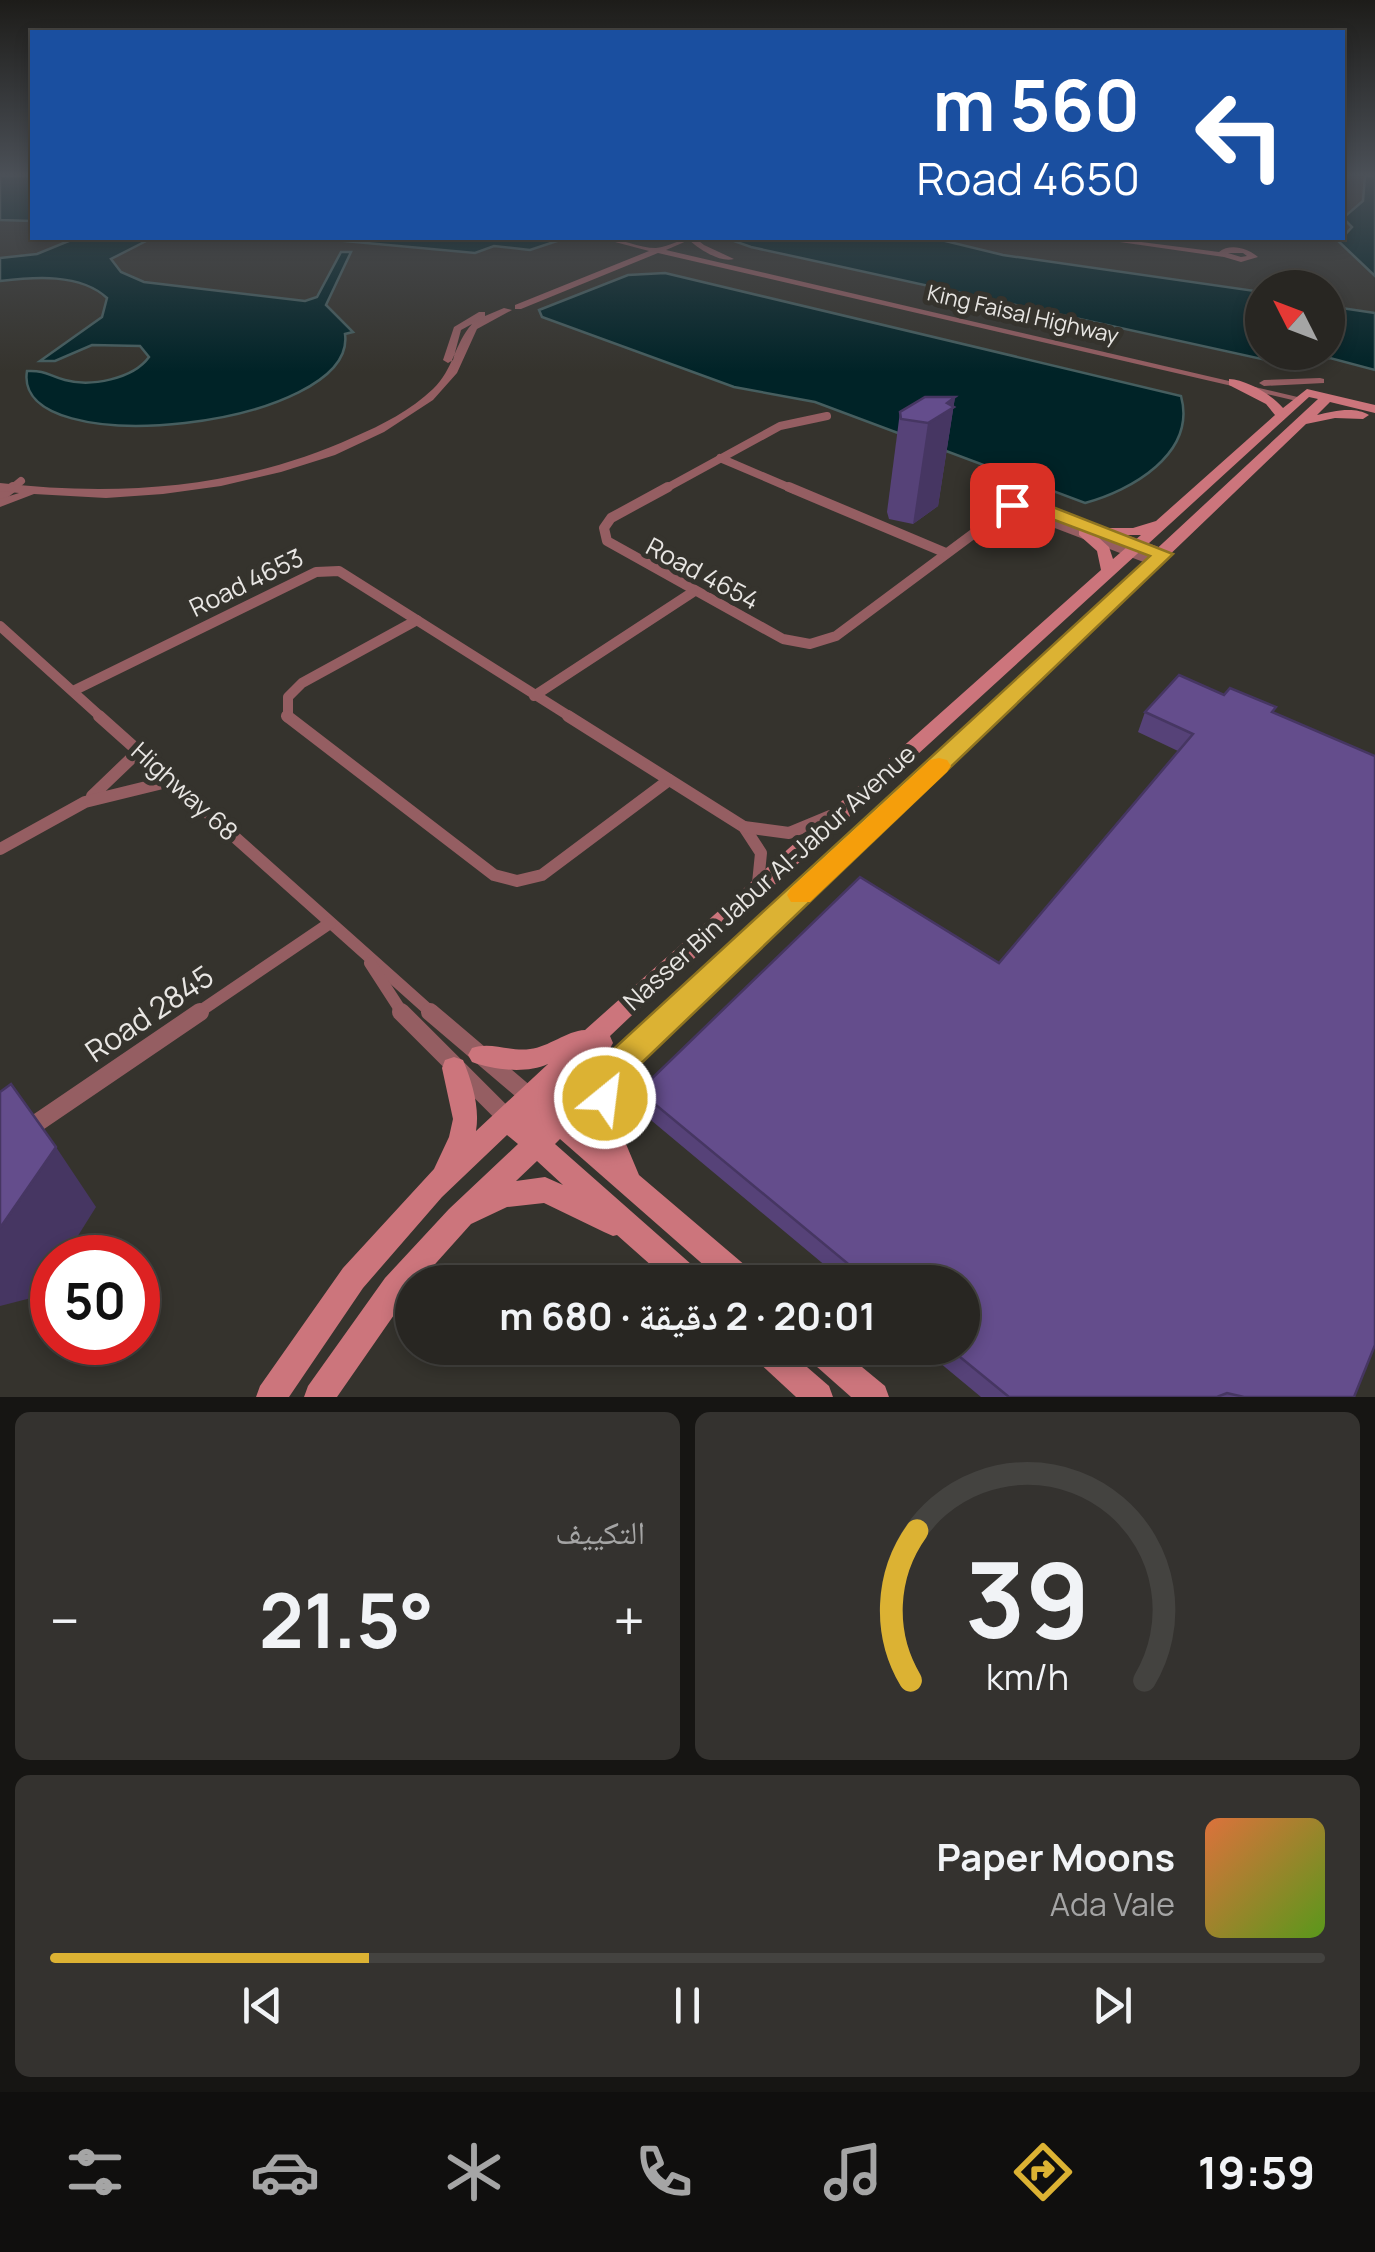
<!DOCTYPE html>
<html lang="ar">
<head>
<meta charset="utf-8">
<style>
	:root { --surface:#282622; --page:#34322f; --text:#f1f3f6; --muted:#a5a5a5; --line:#444340; --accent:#dcb233 }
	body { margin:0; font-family:Manrope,"Noto Naskh Arabic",sans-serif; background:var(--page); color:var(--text); direction:rtl; height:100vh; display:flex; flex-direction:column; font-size:38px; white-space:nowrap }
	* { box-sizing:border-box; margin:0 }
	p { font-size:32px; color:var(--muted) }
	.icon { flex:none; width:55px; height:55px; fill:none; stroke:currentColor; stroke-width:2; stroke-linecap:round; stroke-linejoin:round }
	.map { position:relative; height:1397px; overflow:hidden; direction:ltr }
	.panel { display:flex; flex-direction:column; gap:15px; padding:15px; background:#161513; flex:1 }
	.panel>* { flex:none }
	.guide { position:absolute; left:30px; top:30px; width:1315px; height:210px; border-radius:0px; box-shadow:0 5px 15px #0003,0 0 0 2px var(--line); direction:rtl; background:#1a4fa0; color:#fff; overflow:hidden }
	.needle { width:65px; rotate:312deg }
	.tools { position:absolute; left:1245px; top:270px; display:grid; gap:20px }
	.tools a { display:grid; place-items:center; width:100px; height:100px; border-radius:50%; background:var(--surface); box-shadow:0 5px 15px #0003,0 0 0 2px var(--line); font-size:50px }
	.speed { position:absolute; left:30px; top:1235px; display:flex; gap:20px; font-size:50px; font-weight:700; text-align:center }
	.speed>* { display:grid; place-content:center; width:130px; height:130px; border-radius:50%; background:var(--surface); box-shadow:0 5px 15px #0003,0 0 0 2px var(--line); line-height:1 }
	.speed .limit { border:15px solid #d22; background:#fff; color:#111 }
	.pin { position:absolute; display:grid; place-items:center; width:85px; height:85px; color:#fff; margin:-42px; border-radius:20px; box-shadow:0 5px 15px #0006 }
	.me { position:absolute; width:110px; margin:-55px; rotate:29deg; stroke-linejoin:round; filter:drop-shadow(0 0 8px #0008) }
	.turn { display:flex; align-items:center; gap:35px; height:210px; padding:0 40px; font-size:45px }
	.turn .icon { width:130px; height:130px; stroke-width:2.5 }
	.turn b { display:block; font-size:70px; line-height:85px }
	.big { font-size:75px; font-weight:700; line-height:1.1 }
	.panel .card { flex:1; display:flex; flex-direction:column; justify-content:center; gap:15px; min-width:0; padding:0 35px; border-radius:15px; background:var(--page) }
	.panel .dial { align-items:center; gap:0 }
	.dial svg { height:260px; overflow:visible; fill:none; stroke:var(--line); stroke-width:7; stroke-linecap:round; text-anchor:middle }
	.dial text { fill:var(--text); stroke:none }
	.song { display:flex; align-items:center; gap:30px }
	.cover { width:120px; height:120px; border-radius:15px; background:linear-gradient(135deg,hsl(20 70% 55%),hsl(90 70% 35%)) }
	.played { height:10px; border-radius:5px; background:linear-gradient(90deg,var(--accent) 25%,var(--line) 25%) }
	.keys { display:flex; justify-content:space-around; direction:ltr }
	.heat { display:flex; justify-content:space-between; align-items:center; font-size:55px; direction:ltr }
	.panel .tiles { flex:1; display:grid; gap:15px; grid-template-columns:1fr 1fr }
	.card:last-child { grid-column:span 2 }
	.trip { position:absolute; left:395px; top:1265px; width:585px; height:100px; border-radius:50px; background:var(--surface); box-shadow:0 5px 15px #0003,0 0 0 2px var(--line); font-weight:700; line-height:100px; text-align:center; direction:rtl }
	.tabs { display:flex; height:160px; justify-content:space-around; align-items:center; background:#100f0e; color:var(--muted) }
	.tabs .icon { width:70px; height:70px }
	.tabs .on { color:var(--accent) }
	.tabs b { font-size:45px; color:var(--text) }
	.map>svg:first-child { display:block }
	.water { fill:#002327; stroke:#465e5f; stroke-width:2.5 }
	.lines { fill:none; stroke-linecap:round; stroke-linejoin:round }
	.minor-far3 { stroke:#955e62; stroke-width:8 }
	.minor-far2 { stroke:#955e62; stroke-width:10 }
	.minor-far1 { stroke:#955e62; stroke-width:12 }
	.minor { stroke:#955e62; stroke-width:18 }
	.tertiary { fill:#955e62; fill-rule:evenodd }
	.secondary { fill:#cc757c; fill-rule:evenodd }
	.wall { fill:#564278 }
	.shaded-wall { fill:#463662 }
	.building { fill:#644d8c; stroke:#463662; stroke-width:2.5 }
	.route { fill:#dcb233; stroke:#8f7421; stroke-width:2.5 }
	.slow { fill:#f59e0b }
	.labels { text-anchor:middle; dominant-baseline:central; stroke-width:10; stroke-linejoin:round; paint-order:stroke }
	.far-street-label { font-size:22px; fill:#e8e6e3; stroke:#35332d }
	.street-label { font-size:25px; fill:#e8e6e3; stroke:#35332d }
	.near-street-label { font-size:30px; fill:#e8e6e3; stroke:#35332d }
</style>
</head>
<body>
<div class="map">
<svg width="1375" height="1397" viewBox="0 0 1375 1397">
	<rect width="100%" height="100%" fill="#35332d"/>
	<g class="water">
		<polygon points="0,176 32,176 32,221 0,220"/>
		<polygon points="1365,176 1375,176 1375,276 1335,238 1342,238 1352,227 1343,218 1363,201"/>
		<path d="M 76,238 L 152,238 L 111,259 L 121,272 L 144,282 L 305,301 L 317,297 L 341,252 L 351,252 L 326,305 L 353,332 L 345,334 C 358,427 11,466 27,371 C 46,370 49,376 65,380 C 91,387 133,379 149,357 L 140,346 L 92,345 L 55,361 L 40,361 L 102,317 L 107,298 C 80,273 34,277 0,281 L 0,258 L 37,254 Z"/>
		<polygon points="312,238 566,238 530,250 494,246 475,253"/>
		<polygon points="734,238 933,238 1003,255 1262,292 1262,352 1328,352 1328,306 1375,313 1375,370 1330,358 1294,366 751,247 731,240"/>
		<path d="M 665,273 L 1181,396 C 1197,454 1130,491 1085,503 L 815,402 L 734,387 L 542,317 L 539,310 L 628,275 Z"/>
	</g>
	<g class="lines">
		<g class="minor-far3">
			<polyline points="720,458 795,490"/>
			<polyline points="10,490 21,481"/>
			<polyline points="663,490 780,426 827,416"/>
		</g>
		<g class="minor-far2">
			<polyline points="668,487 611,518 604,528 607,541 783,639 810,644 836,636 1012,505 1038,507 1163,554"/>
			<polyline points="789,487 946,553"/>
			<polyline points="0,497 13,487"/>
			<polyline points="1022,510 1155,561"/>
			<polyline points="0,626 102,718"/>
			<polyline points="73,691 316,572 339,571 572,718"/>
			<polyline points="534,696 693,592"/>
			<polyline points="288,718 288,697 302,683 417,620"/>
		</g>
		<g class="minor-far1">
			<polyline points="99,716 433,1014"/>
			<polyline points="287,716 494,875 517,881 542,875 669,780"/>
			<polyline points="568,716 744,827 761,853 758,883"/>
			<polyline points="92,796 139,751"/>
			<polyline points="744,827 789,833 830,816"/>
			<polyline points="0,849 85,802 175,780"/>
			<polyline points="370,963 403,1014"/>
			<polyline points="196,1014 330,923"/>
		</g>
		<g class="minor">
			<polyline points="401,1012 507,1118"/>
			<polyline points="430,1012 530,1097"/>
			<polyline points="28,1129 200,1012"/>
		</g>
		<g class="tertiary">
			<path d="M 600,238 C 619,237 638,248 656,248 C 669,247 680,238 695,238 L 704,245 L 734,259 C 721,263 700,250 689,240 L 666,250 L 1306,399 L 1301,402 L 658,253 L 521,309 L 515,309 L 515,305 L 649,251 Z"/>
			<path d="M 1092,238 L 1110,238 L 1219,252 C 1230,243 1248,248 1258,257 L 1241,262 L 1224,257 ZM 1228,253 L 1243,253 L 1247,256 L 1241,257 Z"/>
			<path d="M 504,308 L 512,310 L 477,329 L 457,373 L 433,400 L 384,432 L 335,455 L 281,472 L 221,486 L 163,494 L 106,498 L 34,494 L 0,507 L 0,499 L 19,493 L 0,491 L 0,483 C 120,497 243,488 354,437 C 382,425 411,410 433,389 C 454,369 454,344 472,324 L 461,330 L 453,360 L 448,363 L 443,360 L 454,327 L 479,312 L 485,312 L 485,316 Z"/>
			<polygon points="1320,378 1324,379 1324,383 1264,386 1259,383 1264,380"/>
		</g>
		<g class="secondary">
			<path d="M 1229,379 C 1247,380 1271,394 1283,408 L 1307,389 L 1375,405 L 1375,413 L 1330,402 L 1317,415 C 1333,411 1355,406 1369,415 L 1363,419 L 1335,418 L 1306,424 L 624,1078 L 618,1099 L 618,1125 L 639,1175 L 753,1272 L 757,1282 L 723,1282 L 560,1139 L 555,1144 L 700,1272 L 704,1282 L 670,1282 L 617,1235 L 613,1236 L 604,1232 L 544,1203 L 507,1207 L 471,1224 L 419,1282 L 412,1282 L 412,1289 L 337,1397 L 304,1397 L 308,1386 L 385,1278 L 449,1209 L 518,1144 L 507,1135 L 442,1197 L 363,1288 L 289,1397 L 256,1397 L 260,1386 L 343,1268 L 434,1169 L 449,1137 L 453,1119 L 442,1068 L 445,1060 L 454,1057 L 463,1060 C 472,1082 480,1107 476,1131 L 548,1064 C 526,1074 494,1070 472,1062 L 468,1055 L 472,1048 C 491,1041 510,1052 530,1049 C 549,1047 566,1031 585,1030 L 1101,570 L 1097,551 L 1079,535 L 1079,529 L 1089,529 L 1109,547 L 1113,559 L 1141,535 L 1103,535 L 1096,531 L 1098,528 L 1133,528 L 1156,521 L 1275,415 L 1266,404 L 1229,385 ZM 1309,397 L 1318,399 L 558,1105 L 609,1050 L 613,1043 L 610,1036 L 630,1017 ZM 592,1108 L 597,1139 L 577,1122 ZM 537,1161 L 563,1185 L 545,1177 L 516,1181 Z"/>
			<polygon points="749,1348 785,1348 829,1386 833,1397 796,1397 754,1358"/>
			<polygon points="802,1348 839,1348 885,1386 889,1397 851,1397 807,1358"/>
		</g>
	</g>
	<g class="wall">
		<polygon points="955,397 938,506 913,524 889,519 887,512 900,412"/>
		<polygon points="1224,695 1274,712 1354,1397 981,1397 922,1348 962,1348 962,1282 845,1282 640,1111 639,1091 999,963 1178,751 1138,732 1145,712"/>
	</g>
	<g class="shaded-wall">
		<polygon points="955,397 938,506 913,524 928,423 947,403"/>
		<polygon points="56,1147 96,1207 64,1258 52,1258 52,1275 39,1296 0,1306 0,1228"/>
	</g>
	<g class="building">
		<polygon points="925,397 955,397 947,403 954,407 928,423 901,419 900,412"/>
		<polygon points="1179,675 1224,695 1230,688 1276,707 1272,712 1375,756 1375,1345 1354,1397 1244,1397 1227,1393 1217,1397 1009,1397 949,1348 962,1348 962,1282 870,1282 639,1091 860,877 999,963 1193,734 1145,712"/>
		<polygon points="11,1084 56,1147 0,1228 0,1092"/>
	</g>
	<linearGradient id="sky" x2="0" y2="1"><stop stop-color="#1d1c19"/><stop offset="0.47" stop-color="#4b5057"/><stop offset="1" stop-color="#4b5057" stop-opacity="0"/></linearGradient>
	<rect width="1375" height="372" fill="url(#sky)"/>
	<polygon class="route" points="1012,500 1045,504 1173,554 630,1074 616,1108 605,1112 593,1108 589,1098 606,1056 1150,556 1036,513 1006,509 1006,501"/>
	<polygon class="slow" points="939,758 947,760 951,766 947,772 810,902 791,902 787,895 791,888 930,760"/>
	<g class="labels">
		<g class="far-street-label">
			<text transform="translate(1023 314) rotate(13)">King Faisal Highway</text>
		</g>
		<g class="street-label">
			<text transform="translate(703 573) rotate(28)">Road 4654</text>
			<text transform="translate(246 582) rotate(-26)">Road 4653</text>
			<text transform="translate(185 791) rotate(42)">Highway 68</text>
			<text transform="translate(769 877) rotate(-42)">Nasser Bin Jabur Al-Jabur Avenue</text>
		</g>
		<g class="near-street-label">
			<text transform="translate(149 1013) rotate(-34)">Road 2845</text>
		</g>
	</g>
</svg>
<div class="tools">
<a><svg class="needle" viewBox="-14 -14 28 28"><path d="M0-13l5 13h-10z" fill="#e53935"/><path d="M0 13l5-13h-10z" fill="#a5a5a5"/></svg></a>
</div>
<div class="speed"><div class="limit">50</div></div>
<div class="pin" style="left:1012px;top:505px;background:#d93025"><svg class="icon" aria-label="arrive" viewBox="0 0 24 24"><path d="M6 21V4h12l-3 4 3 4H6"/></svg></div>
<svg class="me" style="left:605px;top:1098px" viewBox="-20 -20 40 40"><circle r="17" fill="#dcb233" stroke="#fff" stroke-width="3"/><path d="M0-11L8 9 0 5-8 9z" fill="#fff"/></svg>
<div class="trip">20:01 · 2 دقيقة · 680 m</div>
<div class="guide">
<div class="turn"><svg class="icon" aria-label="left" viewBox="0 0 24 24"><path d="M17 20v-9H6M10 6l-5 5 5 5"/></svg><div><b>560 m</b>Road 4650</div></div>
</div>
</div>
<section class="panel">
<div class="tiles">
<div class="card dial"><svg viewBox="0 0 100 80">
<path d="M14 69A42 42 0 1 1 86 69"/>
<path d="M14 69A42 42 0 0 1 16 23" stroke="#dcb233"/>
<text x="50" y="56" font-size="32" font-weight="700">39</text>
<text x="50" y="72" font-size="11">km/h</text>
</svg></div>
<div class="card"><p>التكييف</p>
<div class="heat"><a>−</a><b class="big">21.5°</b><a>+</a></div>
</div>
<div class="card">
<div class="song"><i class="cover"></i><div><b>Paper Moons</b><p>Ada Vale</p></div></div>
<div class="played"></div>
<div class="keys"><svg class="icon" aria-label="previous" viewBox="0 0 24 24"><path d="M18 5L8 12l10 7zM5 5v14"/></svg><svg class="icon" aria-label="pause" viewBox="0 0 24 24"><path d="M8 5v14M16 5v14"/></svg><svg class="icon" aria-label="next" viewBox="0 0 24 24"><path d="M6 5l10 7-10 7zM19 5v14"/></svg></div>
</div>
</div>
</section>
<nav class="tabs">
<b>19:59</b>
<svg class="icon on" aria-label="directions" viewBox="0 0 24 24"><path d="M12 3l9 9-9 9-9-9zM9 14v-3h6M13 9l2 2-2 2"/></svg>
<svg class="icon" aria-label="music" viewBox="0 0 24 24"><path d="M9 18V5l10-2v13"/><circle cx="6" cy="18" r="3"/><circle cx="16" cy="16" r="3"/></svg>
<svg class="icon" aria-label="phone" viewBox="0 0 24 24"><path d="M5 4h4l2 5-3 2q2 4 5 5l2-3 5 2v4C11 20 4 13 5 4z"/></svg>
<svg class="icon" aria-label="climate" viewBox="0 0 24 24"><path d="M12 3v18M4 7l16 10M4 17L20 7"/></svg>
<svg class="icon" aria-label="car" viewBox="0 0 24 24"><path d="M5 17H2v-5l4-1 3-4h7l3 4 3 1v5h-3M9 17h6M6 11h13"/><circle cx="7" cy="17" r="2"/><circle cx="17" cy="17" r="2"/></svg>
<svg class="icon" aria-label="filters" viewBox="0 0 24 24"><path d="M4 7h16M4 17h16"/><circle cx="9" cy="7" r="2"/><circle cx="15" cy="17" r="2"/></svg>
</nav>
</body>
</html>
